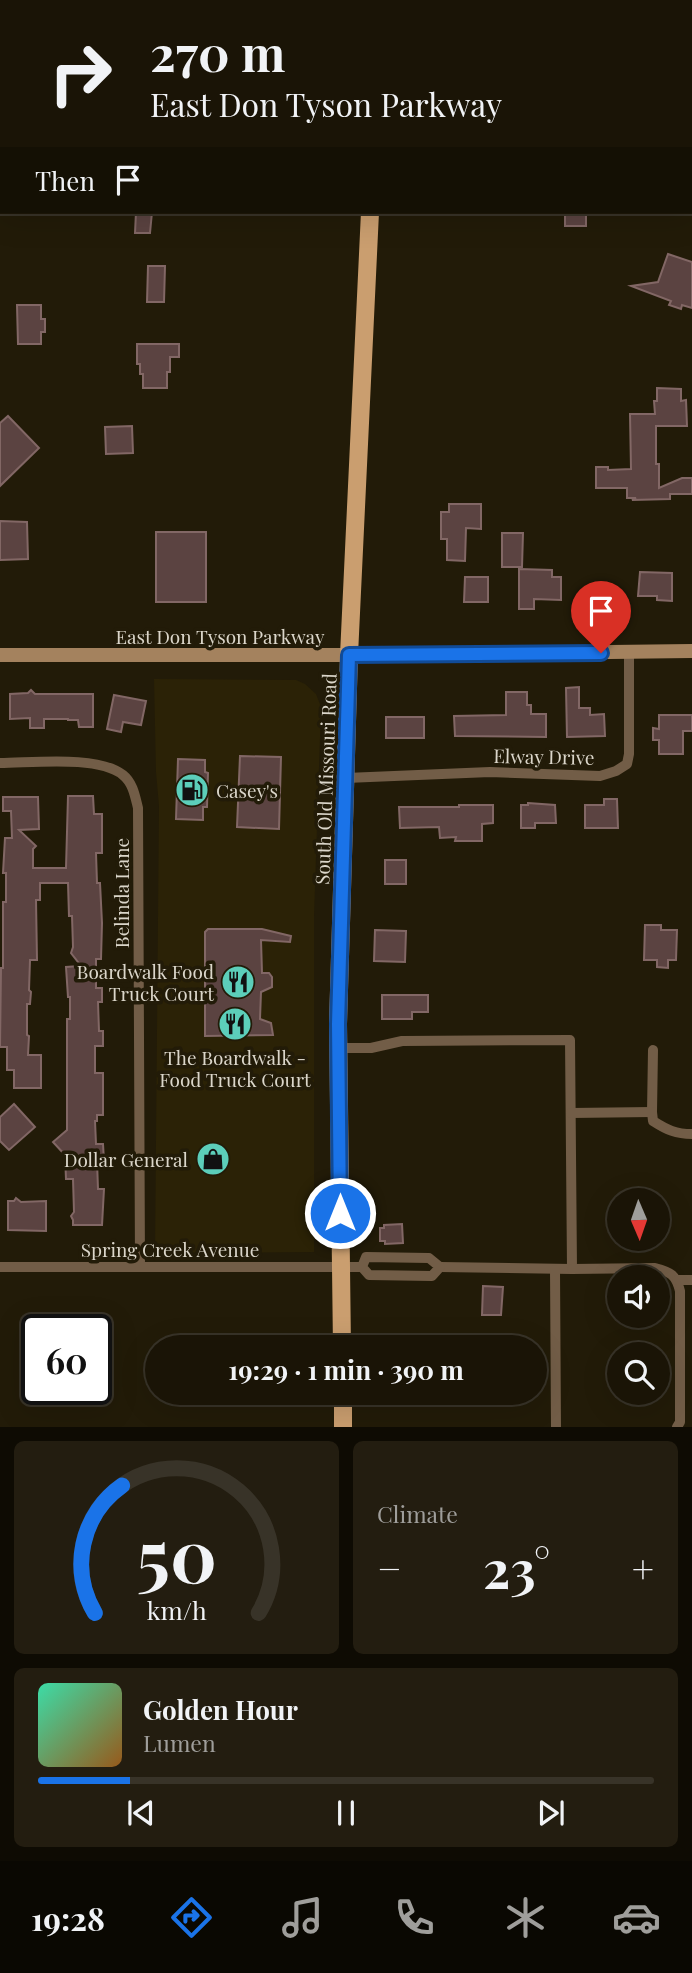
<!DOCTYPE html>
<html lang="en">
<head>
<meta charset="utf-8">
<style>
	:root { --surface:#1a1406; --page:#231d10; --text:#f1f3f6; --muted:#9f9e9b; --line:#383328; --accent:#1a73e8 }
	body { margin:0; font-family:"Playfair Display",serif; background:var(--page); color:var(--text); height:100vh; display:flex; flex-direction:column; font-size:26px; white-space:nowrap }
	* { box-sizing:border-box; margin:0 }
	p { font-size:23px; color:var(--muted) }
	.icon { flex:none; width:38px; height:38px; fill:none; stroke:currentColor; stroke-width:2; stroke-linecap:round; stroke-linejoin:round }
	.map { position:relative; height:1427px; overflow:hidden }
	.details { display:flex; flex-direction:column; gap:14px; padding:14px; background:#0e0b03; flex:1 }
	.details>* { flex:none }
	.guide { position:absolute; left:0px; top:0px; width:693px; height:214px; box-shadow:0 7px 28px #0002,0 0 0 2px var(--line); background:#1a1406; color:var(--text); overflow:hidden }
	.needle { width:46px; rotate:178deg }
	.fabs { position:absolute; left:607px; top:1188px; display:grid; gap:14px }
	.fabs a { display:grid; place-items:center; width:63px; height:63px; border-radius:50%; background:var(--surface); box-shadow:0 7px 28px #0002,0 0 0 2px var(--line); font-size:35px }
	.speed { position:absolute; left:21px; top:1314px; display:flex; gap:14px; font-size:35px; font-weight:700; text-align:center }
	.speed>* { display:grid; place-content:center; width:91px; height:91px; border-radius:50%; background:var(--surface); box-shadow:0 7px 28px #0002,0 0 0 2px var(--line); line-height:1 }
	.speed .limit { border:4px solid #111; border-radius:10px; background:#fff; color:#111 }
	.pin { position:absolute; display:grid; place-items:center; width:60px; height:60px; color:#fff; margin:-72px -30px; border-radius:50% 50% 50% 0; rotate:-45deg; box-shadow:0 0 7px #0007 }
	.pin .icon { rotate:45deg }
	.me { position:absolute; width:77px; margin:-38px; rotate:0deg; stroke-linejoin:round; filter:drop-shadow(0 0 5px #0008) }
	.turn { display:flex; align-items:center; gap:24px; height:147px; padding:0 35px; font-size:32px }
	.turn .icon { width:91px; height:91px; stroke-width:2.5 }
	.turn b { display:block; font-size:49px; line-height:60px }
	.then { display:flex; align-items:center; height:66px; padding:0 35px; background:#0003; gap:14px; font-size:26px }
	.big { font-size:52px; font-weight:700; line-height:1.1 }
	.details .card { flex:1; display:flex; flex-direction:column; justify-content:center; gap:10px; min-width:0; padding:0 24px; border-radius:10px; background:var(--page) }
	.details .dial { align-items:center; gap:0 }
	.dial svg { height:182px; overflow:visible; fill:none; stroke:var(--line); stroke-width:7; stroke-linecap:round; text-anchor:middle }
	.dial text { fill:var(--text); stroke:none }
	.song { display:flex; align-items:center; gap:21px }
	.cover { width:84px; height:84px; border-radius:10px; background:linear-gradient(135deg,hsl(160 70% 55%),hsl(30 70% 35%)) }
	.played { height:7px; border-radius:4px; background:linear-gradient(90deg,var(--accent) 15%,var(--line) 15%) }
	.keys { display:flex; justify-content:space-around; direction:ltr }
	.heat { display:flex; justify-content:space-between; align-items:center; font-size:38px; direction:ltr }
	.details .tiles { flex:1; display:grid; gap:14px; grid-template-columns:1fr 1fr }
	.card:last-child { grid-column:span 2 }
	.trip { position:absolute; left:145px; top:1335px; width:402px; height:70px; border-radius:35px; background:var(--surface); box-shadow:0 7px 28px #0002,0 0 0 2px var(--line); font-weight:700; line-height:70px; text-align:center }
	.tab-bar { display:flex; height:112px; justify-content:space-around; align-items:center; background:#0a0802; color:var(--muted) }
	.tab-bar .icon { width:49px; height:49px }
	.tab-bar .active { color:var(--accent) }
	.tab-bar b { font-size:32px; color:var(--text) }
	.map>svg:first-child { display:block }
	.built { fill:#2b2206 }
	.building { fill:#5b4341; stroke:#826765; stroke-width:2 }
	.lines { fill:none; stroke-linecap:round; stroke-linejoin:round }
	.minor { stroke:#725d47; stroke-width:10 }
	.secondary { stroke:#a4825e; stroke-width:14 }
	.primary { stroke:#ca9e6f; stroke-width:18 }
	.route-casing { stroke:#114b97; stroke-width:18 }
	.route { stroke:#1a73e8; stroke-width:12 }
	.labels { text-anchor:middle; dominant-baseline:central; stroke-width:7; stroke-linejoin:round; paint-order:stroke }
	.street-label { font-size:19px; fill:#dbd6ca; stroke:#221b08 }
	.poi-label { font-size:19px; fill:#dbd6ca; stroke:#221b08; text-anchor:end }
</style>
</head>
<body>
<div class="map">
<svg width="692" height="1427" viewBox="0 0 692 1427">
	<rect width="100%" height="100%" fill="#221b08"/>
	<polygon class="built" points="154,679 296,680 305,684 316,694 321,707 314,916 314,1252 155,1253 159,806 156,772"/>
	<g class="building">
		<polygon points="136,212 152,212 150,233 135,233"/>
		<rect x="565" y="212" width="21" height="14"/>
		<polygon points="668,254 692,262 692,308 682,305 681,309 669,305 671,301 631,286 658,282"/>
		<polygon points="148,266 165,266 164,302 147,302"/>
		<polygon points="17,305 41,305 41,319 45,319 45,332 41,332 41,344 18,344"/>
		<polygon points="137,344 179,344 179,357 170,357 170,372 167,372 167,388 143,388 143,374 140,374 140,364 137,364"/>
		<polygon points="657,388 681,389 681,401 686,400 687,426 656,426 656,464 659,464 659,488 682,478 692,478 692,494 670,494 670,499 632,500 636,498 627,498 627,488 596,488 596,467 608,467 608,470 631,469 630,414 655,414 654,401 657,401"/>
		<polygon points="8,416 39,448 0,486 0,423"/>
		<polygon points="132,426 133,453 106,454 105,427"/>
		<polygon points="449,504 481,504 481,529 466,528 465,561 447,560 447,539 441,539 441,512 449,512"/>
		<polygon points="0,521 27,522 28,559 0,560"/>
		<rect x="156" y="532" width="50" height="70"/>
		<polygon points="502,533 523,533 522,567 502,567"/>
		<polygon points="519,569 552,570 552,577 561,577 561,600 534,599 534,609 519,609"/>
		<polygon points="640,572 672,573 672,601 657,600 657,596 638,596"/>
		<polygon points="465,577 488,577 488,602 464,602"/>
		<polygon points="579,687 579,708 590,708 590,715 604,714 605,736 567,737 566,688"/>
		<polygon points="31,690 35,694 93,694 93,727 79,727 78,720 68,720 68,719 44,719 44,728 30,728 30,718 10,719 10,694 28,693"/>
		<polygon points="506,692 527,692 527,705 531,705 531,714 546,714 546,737 455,736 454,716 506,715"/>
		<polygon points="114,695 146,701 141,725 123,722 121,732 107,729"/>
		<polygon points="659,715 692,715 692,731 683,731 683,754 659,754 659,740 653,740 653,728 659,729"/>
		<rect x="386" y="717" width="38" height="21"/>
		<polygon points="240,756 281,757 279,829 237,827"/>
		<polygon points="178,759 205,760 205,772 208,773 207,807 203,807 203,820 176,819"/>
		<polygon points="68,796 93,796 94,814 102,814 102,853 96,853 97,883 100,883 102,923 101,959 96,959 96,988 102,988 102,1002 98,1002 99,1031 103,1031 103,1046 95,1046 95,1073 103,1073 103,1115 97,1115 97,1121 95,1121 96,1144 103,1144 104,1161 97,1161 98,1189 104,1189 102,1225 73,1225 73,1220 71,1216 74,1212 73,1179 66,1179 65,1155 53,1142 67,1130 67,1019 70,1019 70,997 68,997 66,967 81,966 71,953 73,947 72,916 69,916 68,883 40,883 40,900 36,900 37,960 30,960 29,990 31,992 30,1004 27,1004 27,1035 29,1036 28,1055 41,1055 41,1088 14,1088 14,1070 7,1070 7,1047 0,1047 1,968 3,968 3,902 6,902 6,873 3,873 5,838 12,838 11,811 3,811 3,797 38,797 39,829 19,830 36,846 33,849 33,868 66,868"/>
		<polygon points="604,799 617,799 618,828 585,828 585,805 604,805"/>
		<polygon points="528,803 555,805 556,823 535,823 535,828 521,828 521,805 528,805"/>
		<polygon points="459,805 493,805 493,823 482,824 482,841 455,841 456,837 440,838 439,827 400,828 399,807 459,807"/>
		<rect x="385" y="860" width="21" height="24"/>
		<polygon points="645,925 661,925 661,930 677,930 676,960 668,960 668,968 657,967 657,960 644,960"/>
		<polygon points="208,929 262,929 291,936 290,942 261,940 262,973 269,973 272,977 272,987 261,992 260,1019 271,1023 273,1035 205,1036 205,932"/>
		<polygon points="375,930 406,931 405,962 374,961"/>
		<polygon points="382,995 428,995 428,1012 412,1012 412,1019 382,1019"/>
		<polygon points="14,1104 35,1127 9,1150 0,1141 0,1117"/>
		<polygon points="16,1198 21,1202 46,1201 46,1231 8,1230 8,1201 14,1201"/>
		<polygon points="402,1224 403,1243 385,1244 385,1241 380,1241 380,1228 384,1228 384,1225"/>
		<polygon points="483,1286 503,1287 501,1315 482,1315"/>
	</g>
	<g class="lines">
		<g class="minor">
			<path d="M 0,763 C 32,763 98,755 123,775 C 133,783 135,796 138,808 L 140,1266"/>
			<polyline points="346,778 490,772 600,776 616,771 627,764 629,754 629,653"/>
			<polyline points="338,1048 371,1048 402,1041 570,1040 572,1269 440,1267"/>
			<path d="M 653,1050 L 652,1112 L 653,1121 C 667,1130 676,1134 692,1134"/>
			<polyline points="571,1113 652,1112"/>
			<polyline points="0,1267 362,1267 369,1275 432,1276 440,1267 429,1258 366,1257 362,1267"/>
			<path d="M 572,1269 L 655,1268 C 671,1272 676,1275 680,1291 L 680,1422 L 677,1427"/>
			<polyline points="555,1270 556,1427"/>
			<polyline points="677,1280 692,1280"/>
		</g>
		<polyline class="secondary" points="0,655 349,655 692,651"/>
		<g class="primary">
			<polyline points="380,2 380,0"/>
			<polyline points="342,1348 338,1024 349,655 370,212"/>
			<polyline points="343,1393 343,1427"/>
		</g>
	</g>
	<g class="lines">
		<defs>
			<polyline id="route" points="340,1213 338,1024 349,655 601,653"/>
		</defs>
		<use href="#route" class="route-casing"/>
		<use href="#route" class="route"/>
	</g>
	<defs>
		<symbol id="fuel-disc" viewBox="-11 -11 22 22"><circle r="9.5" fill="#5cceba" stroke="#221b08"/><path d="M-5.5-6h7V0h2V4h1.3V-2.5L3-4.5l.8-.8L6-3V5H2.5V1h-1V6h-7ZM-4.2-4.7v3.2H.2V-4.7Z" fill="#111"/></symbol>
		<symbol id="restaurant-disc" viewBox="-11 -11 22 22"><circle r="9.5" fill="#5cceba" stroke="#221b08"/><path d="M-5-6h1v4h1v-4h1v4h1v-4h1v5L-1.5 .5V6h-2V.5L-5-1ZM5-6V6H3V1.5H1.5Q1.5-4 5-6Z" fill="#111"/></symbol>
		<symbol id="shop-disc" viewBox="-11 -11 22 22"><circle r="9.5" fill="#5cceba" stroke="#221b08"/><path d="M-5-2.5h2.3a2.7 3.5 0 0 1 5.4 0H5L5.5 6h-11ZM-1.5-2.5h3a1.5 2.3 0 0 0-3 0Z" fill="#111"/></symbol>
	</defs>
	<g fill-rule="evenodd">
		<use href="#fuel-disc" x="173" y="771" width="38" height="38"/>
		<use href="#restaurant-disc" x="219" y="963" width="38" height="38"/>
		<use href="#restaurant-disc" x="216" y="1005" width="38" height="38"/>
		<use href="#shop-disc" x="194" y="1140" width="38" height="38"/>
	</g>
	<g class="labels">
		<g class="street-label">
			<text x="220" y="636">East Don Tyson Parkway</text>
			<text transform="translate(544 756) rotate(1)">Elway Drive</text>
			<text transform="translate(325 779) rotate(-88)">South Old Missouri Road</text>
			<text transform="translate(121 893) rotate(-90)">Belinda Lane</text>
			<text x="170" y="1249">Spring Creek Avenue</text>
		</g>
		<g class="poi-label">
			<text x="216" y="790" text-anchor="start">Casey's</text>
			<text x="214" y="971">Boardwalk Food<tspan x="214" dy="22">Truck Court</tspan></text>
			<text x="235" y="1057" text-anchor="middle">The Boardwalk -<tspan x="235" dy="22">Food Truck Court</tspan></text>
			<text x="188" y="1159">Dollar General</text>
		</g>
	</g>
</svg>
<div class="fabs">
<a><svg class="needle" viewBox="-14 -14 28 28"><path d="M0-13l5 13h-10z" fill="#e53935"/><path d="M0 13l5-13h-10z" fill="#9f9e9b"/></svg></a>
<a><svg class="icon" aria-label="sound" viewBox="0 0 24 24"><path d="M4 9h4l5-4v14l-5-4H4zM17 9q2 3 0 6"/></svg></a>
<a><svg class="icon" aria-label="search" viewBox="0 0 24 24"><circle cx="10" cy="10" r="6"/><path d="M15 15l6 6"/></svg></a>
</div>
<div class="speed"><div class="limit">60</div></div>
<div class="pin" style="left:601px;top:653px;background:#d93025"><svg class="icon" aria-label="arrive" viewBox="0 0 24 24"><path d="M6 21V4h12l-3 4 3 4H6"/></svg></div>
<svg class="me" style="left:340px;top:1213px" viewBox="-20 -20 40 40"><circle r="17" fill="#1a73e8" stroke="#fff" stroke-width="3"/><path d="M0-11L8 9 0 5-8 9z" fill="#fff"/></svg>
<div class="trip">19:29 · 1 min · 390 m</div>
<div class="guide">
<div class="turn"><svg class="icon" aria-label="right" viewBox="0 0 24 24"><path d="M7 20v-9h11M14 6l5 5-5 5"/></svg><div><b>270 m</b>East Don Tyson Parkway</div></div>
<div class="then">Then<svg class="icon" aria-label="arrive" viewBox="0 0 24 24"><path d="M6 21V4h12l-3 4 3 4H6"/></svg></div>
</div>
</div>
<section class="details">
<div class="tiles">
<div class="card dial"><svg viewBox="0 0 100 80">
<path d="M14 69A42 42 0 1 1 86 69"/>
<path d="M14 69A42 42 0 0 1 26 13" stroke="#1a73e8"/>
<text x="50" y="56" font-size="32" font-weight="700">50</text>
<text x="50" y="72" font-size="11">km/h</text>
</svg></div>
<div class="card"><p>Climate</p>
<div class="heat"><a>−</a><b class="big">23°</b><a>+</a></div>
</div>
<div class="card">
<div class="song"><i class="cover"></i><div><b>Golden Hour</b><p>Lumen</p></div></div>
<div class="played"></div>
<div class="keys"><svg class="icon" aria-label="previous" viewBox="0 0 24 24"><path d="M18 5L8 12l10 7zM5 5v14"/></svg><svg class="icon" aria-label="pause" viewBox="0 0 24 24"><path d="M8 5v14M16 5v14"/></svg><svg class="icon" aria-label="next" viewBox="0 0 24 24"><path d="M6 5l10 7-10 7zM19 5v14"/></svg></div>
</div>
</div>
</section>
<nav class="tab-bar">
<b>19:28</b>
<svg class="icon active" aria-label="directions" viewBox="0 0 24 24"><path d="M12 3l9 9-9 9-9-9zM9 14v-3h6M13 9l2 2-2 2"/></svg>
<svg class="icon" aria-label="music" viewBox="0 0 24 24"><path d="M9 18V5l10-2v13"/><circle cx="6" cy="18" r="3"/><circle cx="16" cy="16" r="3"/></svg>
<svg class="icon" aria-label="phone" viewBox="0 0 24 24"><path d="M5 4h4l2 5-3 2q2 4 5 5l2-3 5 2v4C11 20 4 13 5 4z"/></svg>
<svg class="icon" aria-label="climate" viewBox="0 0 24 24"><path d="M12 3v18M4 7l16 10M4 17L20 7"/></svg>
<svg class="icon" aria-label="car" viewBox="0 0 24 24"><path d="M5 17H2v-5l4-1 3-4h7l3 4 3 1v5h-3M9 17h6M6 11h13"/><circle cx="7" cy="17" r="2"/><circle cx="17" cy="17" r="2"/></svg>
</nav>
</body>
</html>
